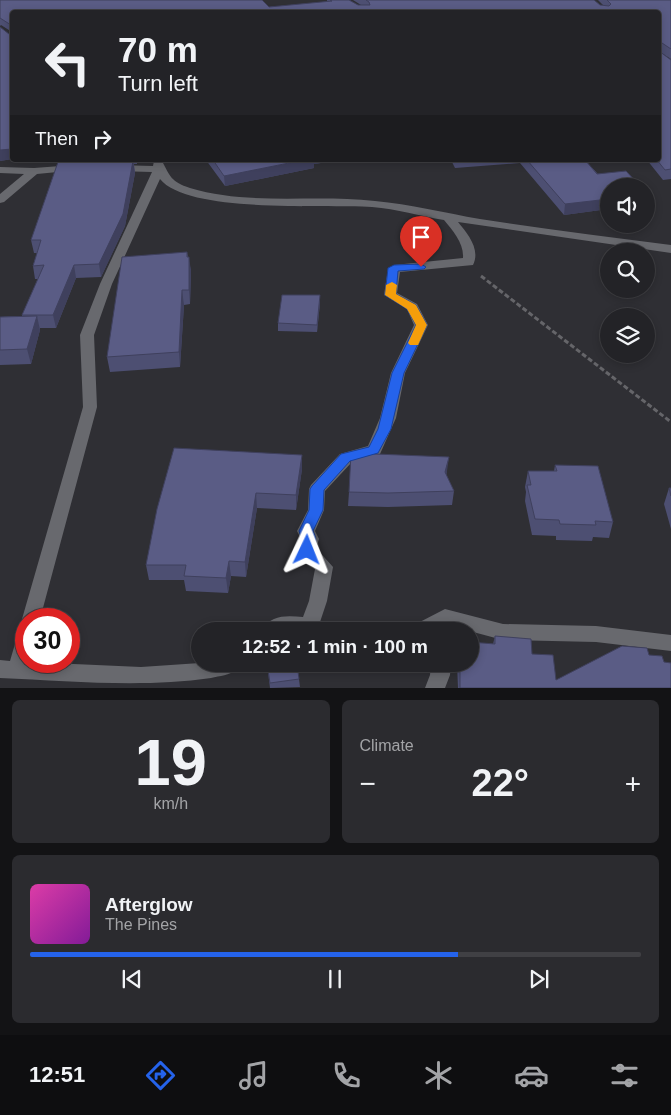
<!DOCTYPE html>
<html lang="en">
<head>
<meta charset="utf-8">
<style>
	:root { --surface:#232327; --page:#2b2b2f; --text:#f1f3f6; --muted:#a3a4a7; --line:#404044; --accent:#2563eb }
	body { margin:0; font-family:Helvetica,sans-serif; background:var(--page); color:var(--text); height:100vh; display:flex; flex-direction:column; font-size:19px; white-space:nowrap }
	* { box-sizing:border-box; margin:0 }
	p { font-size:16px; color:var(--muted) }
	.icon { flex:none; width:28px; height:28px; fill:none; stroke:currentColor; stroke-width:2; stroke-linecap:round; stroke-linejoin:round }
	.map { position:relative; height:688px; overflow:hidden }
	.panel { display:flex; flex-direction:column; gap:12px; padding:12px; background:#131315; flex:1 }
	.panel>* { flex:none }
	.hud { position:absolute; left:10px; top:10px; width:651px; height:152px; border-radius:5px; box-shadow:0 2px 8px #0003,0 0 0 1px var(--line); background:#232327; color:var(--text); overflow:hidden }
	.fabs { position:absolute; left:600px; top:178px; display:grid; gap:10px }
	.fabs a { display:grid; place-items:center; width:55px; height:55px; border-radius:50%; background:var(--surface); box-shadow:0 2px 8px #0003,0 0 0 1px var(--line); font-size:25px }
	.speed { position:absolute; left:15px; top:608px; display:flex; gap:10px; font-size:25px; font-weight:700; text-align:center }
	.speed>* { display:grid; place-content:center; width:65px; height:65px; border-radius:50%; background:var(--surface); box-shadow:0 2px 8px #0003,0 0 0 1px var(--line); line-height:1 }
	.speed .limit { border:8px solid #d22; background:#fff; color:#111 }
	.pin { position:absolute; display:grid; place-items:center; width:42px; height:42px; color:#fff; margin:-51px -21px; border-radius:50% 50% 50% 0; rotate:-45deg; box-shadow:0 0 5px #0007 }
	.pin .icon { rotate:45deg }
	.me { position:absolute; width:55px; margin:-28px; rotate:2deg; stroke-linejoin:round; filter:drop-shadow(0 0 4px #0008) }
	.turn { display:flex; align-items:center; gap:18px; height:105px; padding:0 25px; font-size:22px }
	.turn .icon { width:65px; height:65px; stroke-width:2.5 }
	.turn b { display:block; font-size:35px; line-height:42px }
	.then { display:flex; align-items:center; height:48px; padding:0 25px; background:#0003; gap:10px; font-size:19px }
	.big { font-size:38px; font-weight:700; line-height:1.1 }
	.panel .widget { flex:1; display:flex; flex-direction:column; justify-content:center; gap:8px; min-width:0; padding:0 18px; border-radius:8px; background:var(--page) }
	.panel .dial { align-items:center; gap:0 }
	.dial b { font-size:65px; line-height:1 }
	.song { display:flex; align-items:center; gap:15px }
	.cover { width:60px; height:60px; border-radius:8px; background:linear-gradient(135deg,hsl(320 70% 55%),hsl(290 70% 35%)) }
	.played { height:5px; border-radius:2px; background:linear-gradient(90deg,var(--accent) 70%,var(--line) 70%) }
	.keys { display:flex; justify-content:space-around; direction:ltr }
	.heat { display:flex; justify-content:space-between; align-items:center; font-size:28px; direction:ltr }
	.panel .tiles { flex:1; display:grid; gap:12px; grid-template-columns:1fr 1fr }
	.widget:last-child { grid-column:span 2 }
	.trip { position:absolute; left:191px; top:622px; width:288px; height:50px; border-radius:25px; background:var(--surface); box-shadow:0 2px 8px #0003,0 0 0 1px var(--line); font-weight:700; line-height:50px; text-align:center }
	.dock { display:flex; height:80px; justify-content:space-around; align-items:center; background:#0e0e10; color:var(--muted) }
	.dock .icon { width:35px; height:35px }
	.dock .on { color:var(--accent) }
	.dock b { font-size:22px; color:var(--text) }
	.map>svg:first-child { display:block }
	.lines { fill:none; stroke-linecap:round; stroke-linejoin:round }
	.path { stroke:#656569; stroke-width:3; stroke-dasharray:5 2.5; stroke-linecap:butt }
	.minor { fill:#68696e; fill-rule:evenodd }
	.wall { fill:#4d4f72 }
	.shaded-wall { fill:#3f405d }
	.building { fill:#5a5c85; stroke:#3f405d }
	.route { fill:#2563eb; stroke:#184099 }
	.slow { fill:#f59e0b }
</style>
</head>
<body>
<div class="map">
<svg width="671" height="688" viewBox="0 0 671 688">
	<rect width="100%" height="100%" fill="#2f2f34"/>
	<g class="lines">
		<polyline class="path" points="481,276 671,422"/>
		<g class="minor">
			<path d="M 159,160 L 162,161 C 170,176 171,182 190,188 C 250,206 314,194 375,201 C 410,204 445,213 480,219 C 543,229 607,237 671,245 L 671,253 L 458,222 C 467,233 481,249 473,265 L 400,272 L 397,293 L 417,304 L 428,325 L 405,373 L 396,418 L 380,454 L 352,462 L 325,491 L 324,510 L 315,531 L 319,539 L 316,548 L 333,567 L 327,601 L 320,622 L 327,625 L 329,631 L 263,631 C 270,614 287,616 303,617 L 309,601 L 315,569 L 298,550 L 301,539 L 297,531 L 308,510 L 309,489 L 311,485 L 340,454 L 368,446 L 380,418 L 391,373 L 414,325 L 407,309 L 384,295 L 388,269 L 394,265 L 463,258 C 464,243 453,231 444,220 C 420,216 397,209 372,207 C 327,204 188,214 160,179 L 112,284 L 94,335 L 97,407 L 40,619 L 26,619 L 26,625 L 22,619 L 83,407 L 80,335 L 100,284 L 152,172 L 116,171 L 111,168 L 116,165 L 153,166 L 154,161 Z"/>
			<polygon points="74,165 79,168 78,170 37,174 4,202 0,203 0,194 24,174 0,173 0,167 34,168"/>
			<polygon points="445,609 503,624 596,626 671,635 671,651 596,642 503,640 447,625 437,631 412,631 414,625"/>
			<path d="M 26,628 L 26,661 L 29,662 L 141,667 L 200,663 L 240,664 L 237,670 C 229,675 220,676 211,678 C 143,688 69,681 0,678 L 0,660 L 10,661 L 19,630 Z"/>
			<polygon points="431,664 451,664 450,675 445,688 425,688 430,675"/>
		</g>
	</g>
	<g class="wall">
		<polygon points="0,0 269,7 327,2 327,0 349,0 358,5 361,5 353,0 594,0 600,5 603,5 598,0 671,0 671,59 660,52 671,60 671,179 663,180 647,160 659,160 659,12 12,12 12,159 0,161 9,34 12,34 12,32 1,25 0,26"/>
		<polygon points="62,160 137,160 137,164 134,164 135,173 125,226 101,277 76,278 56,328 40,328 40,330 31,364 0,365 0,317 22,316 22,315 38,279 35,279 33,266 37,253 34,253 31,240 63,162"/>
		<polygon points="206,160 321,160 321,163 314,164 314,168 225,186"/>
		<polygon points="451,160 585,160 609,186 609,210 608,209 564,215 520,163 455,168"/>
		<polygon points="187,252 191,271 190,304 184,305 180,367 110,372 107,357"/>
		<polygon points="320,295 320,303 317,332 278,331 278,323"/>
		<polygon points="302,455 302,469 296,510 257,508 246,577 231,576 228,593 186,591 184,580 149,580 146,565"/>
		<polygon points="555,465 613,522 609,538 593,537 592,541 556,540 556,536 532,535 525,501 526,492 525,487 528,471 554,471"/>
		<polygon points="447,471 446,475 454,491 452,505 388,507 348,506 349,492"/>
		<polygon points="669,488 671,488 671,529 664,504"/>
		<polygon points="495,636 532,654 556,680 649,655 671,688 458,688 457,664 470,664 470,642 493,644"/>
		<polygon points="267,664 297,664 299,679 300,687 270,688"/>
	</g>
	<g class="shaded-wall">
		<polygon points="662,43 660,51 659,52 659,44"/>
		<polygon points="12,149 12,159 0,161 0,150"/>
		<polygon points="304,160 321,160 321,163 314,164 314,168 225,186 224,176"/>
		<polygon points="133,161 135,173 125,226 101,277 99,264"/>
		<polygon points="609,199 608,209 564,215 565,204"/>
		<polygon points="646,199 651,199 649,209 646,210"/>
		<polygon points="189,257 191,271 190,304 189,290"/>
		<polygon points="74,265 76,278 56,328 53,315"/>
		<polygon points="182,290 184,305 180,367 179,352"/>
		<polygon points="320,295 320,303 317,332 317,325"/>
		<polygon points="37,316 40,330 31,364 27,349"/>
		<polygon points="302,455 302,469 296,510 296,495"/>
		<polygon points="449,457 447,471 444,486 445,472"/>
		<polygon points="256,493 257,508 246,577 245,562"/>
		<polygon points="229,561 231,576 228,593 226,578"/>
	</g>
	<g class="building">
		<polygon points="0,0 262,0 269,7 332,1 330,0 349,0 358,5 370,5 369,2 366,0 594,0 600,5 609,6 611,4 607,0 671,0 671,49 662,43 659,44 659,51 671,60 671,169 665,170 657,160 659,160 659,12 12,12 12,149 0,150 0,27 9,34 12,34 11,25 0,18"/>
		<polygon points="84,160 133,161 123,214 99,264 74,265 53,315 22,315 44,265 33,266 41,240 31,240 58,162"/>
		<polygon points="213,160 304,160 224,176"/>
		<polygon points="527,160 585,160 597,174 626,171 640,186 609,186 609,199 565,204"/>
		<polygon points="646,193 651,199 646,199"/>
		<polygon points="187,252 187,257 189,257 189,290 182,290 179,352 107,357 122,257"/>
		<polygon points="282,295 320,295 317,325 278,323"/>
		<polygon points="37,316 27,349 0,350 0,317"/>
		<polygon points="174,448 302,455 296,495 256,493 245,562 229,561 226,578 184,576 186,565 146,565 157,509"/>
		<polygon points="351,453 449,457 445,472 454,491 388,493 349,492"/>
		<polygon points="555,465 598,466 613,522 595,521 596,525 560,524 559,520 535,519 527,485 531,485 528,471 557,471"/>
		<polygon points="669,488 671,488 671,496"/>
		<polygon points="495,636 531,639 532,654 553,655 556,680 622,646 647,648 649,655 662,656 664,662 671,663 671,688 460,688 460,664 470,664 470,642 495,644"/>
		<polygon points="267,664 297,664 299,679 270,683"/>
	</g>
	<path class="route" d="M 421,264 L 426,267 L 424,269 L 398,271 L 396,294 L 416,305 L 427,325 L 404,373 L 391,429 L 378,453 L 350,461 L 324,490 L 323,510 L 313,531 C 317,539 317,546 312,554 L 307,555 L 302,554 C 298,547 303,540 299,531 L 309,510 L 310,489 L 312,486 L 341,454 L 369,447 L 378,429 L 392,373 L 416,325 L 407,309 L 385,295 L 388,268 L 394,265 Z"/>
	<polygon class="slow" points="392,282 397,285 396,294 416,305 427,325 418,345 410,345 408,343 416,325 407,309 385,295 386,285"/>
</svg>
<div class="fabs">
<a><svg class="icon" aria-label="sound" viewBox="0 0 24 24"><path d="M4 9h4l5-4v14l-5-4H4zM17 9q2 3 0 6"/></svg></a>
<a><svg class="icon" aria-label="search" viewBox="0 0 24 24"><circle cx="10" cy="10" r="6"/><path d="M15 15l6 6"/></svg></a>
<a><svg class="icon" aria-label="layers" viewBox="0 0 24 24"><path d="M12 4l9 5-9 5-9-5zM3 14l9 5 9-5"/></svg></a>
</div>
<div class="speed"><div class="limit">30</div></div>
<div class="pin" style="left:421px;top:267px;background:#d93025"><svg class="icon" aria-label="arrive" viewBox="0 0 24 24"><path d="M6 21V4h12l-3 4 3 4H6"/></svg></div>
<svg class="me" style="left:307px;top:550px" viewBox="-20 -20 40 40"><path d="M0-17L14 15 0 8-14 15z" fill="#2563eb" stroke="#fff" stroke-width="4"/></svg>
<div class="trip">12:52 · 1 min · 100 m</div>
<div class="hud">
<div class="turn"><svg class="icon" aria-label="left" viewBox="0 0 24 24"><path d="M17 20v-9H6M10 6l-5 5 5 5"/></svg><div><b>70 m</b>Turn left</div></div>
<div class="then">Then<svg class="icon" aria-label="right" viewBox="0 0 24 24"><path d="M7 20v-9h11M14 6l5 5-5 5"/></svg></div>
</div>
</div>
<section class="panel">
<div class="tiles">
<div class="widget dial"><b>19</b><p>km/h</p></div>
<div class="widget"><p>Climate</p>
<div class="heat"><a>−</a><b class="big">22°</b><a>+</a></div>
</div>
<div class="widget">
<div class="song"><i class="cover"></i><div><b>Afterglow</b><p>The Pines</p></div></div>
<div class="played"></div>
<div class="keys"><svg class="icon" aria-label="previous" viewBox="0 0 24 24"><path d="M18 5L8 12l10 7zM5 5v14"/></svg><svg class="icon" aria-label="pause" viewBox="0 0 24 24"><path d="M8 5v14M16 5v14"/></svg><svg class="icon" aria-label="next" viewBox="0 0 24 24"><path d="M6 5l10 7-10 7zM19 5v14"/></svg></div>
</div>
</div>
</section>
<nav class="dock">
<b>12:51</b>
<svg class="icon on" aria-label="directions" viewBox="0 0 24 24"><path d="M12 3l9 9-9 9-9-9zM9 14v-3h6M13 9l2 2-2 2"/></svg>
<svg class="icon" aria-label="music" viewBox="0 0 24 24"><path d="M9 18V5l10-2v13"/><circle cx="6" cy="18" r="3"/><circle cx="16" cy="16" r="3"/></svg>
<svg class="icon" aria-label="phone" viewBox="0 0 24 24"><path d="M5 4h4l2 5-3 2q2 4 5 5l2-3 5 2v4C11 20 4 13 5 4z"/></svg>
<svg class="icon" aria-label="climate" viewBox="0 0 24 24"><path d="M12 3v18M4 7l16 10M4 17L20 7"/></svg>
<svg class="icon" aria-label="car" viewBox="0 0 24 24"><path d="M5 17H2v-5l4-1 3-4h7l3 4 3 1v5h-3M9 17h6M6 11h13"/><circle cx="7" cy="17" r="2"/><circle cx="17" cy="17" r="2"/></svg>
<svg class="icon" aria-label="filters" viewBox="0 0 24 24"><path d="M4 7h16M4 17h16"/><circle cx="9" cy="7" r="2"/><circle cx="15" cy="17" r="2"/></svg>
</nav>
</body>
</html>
